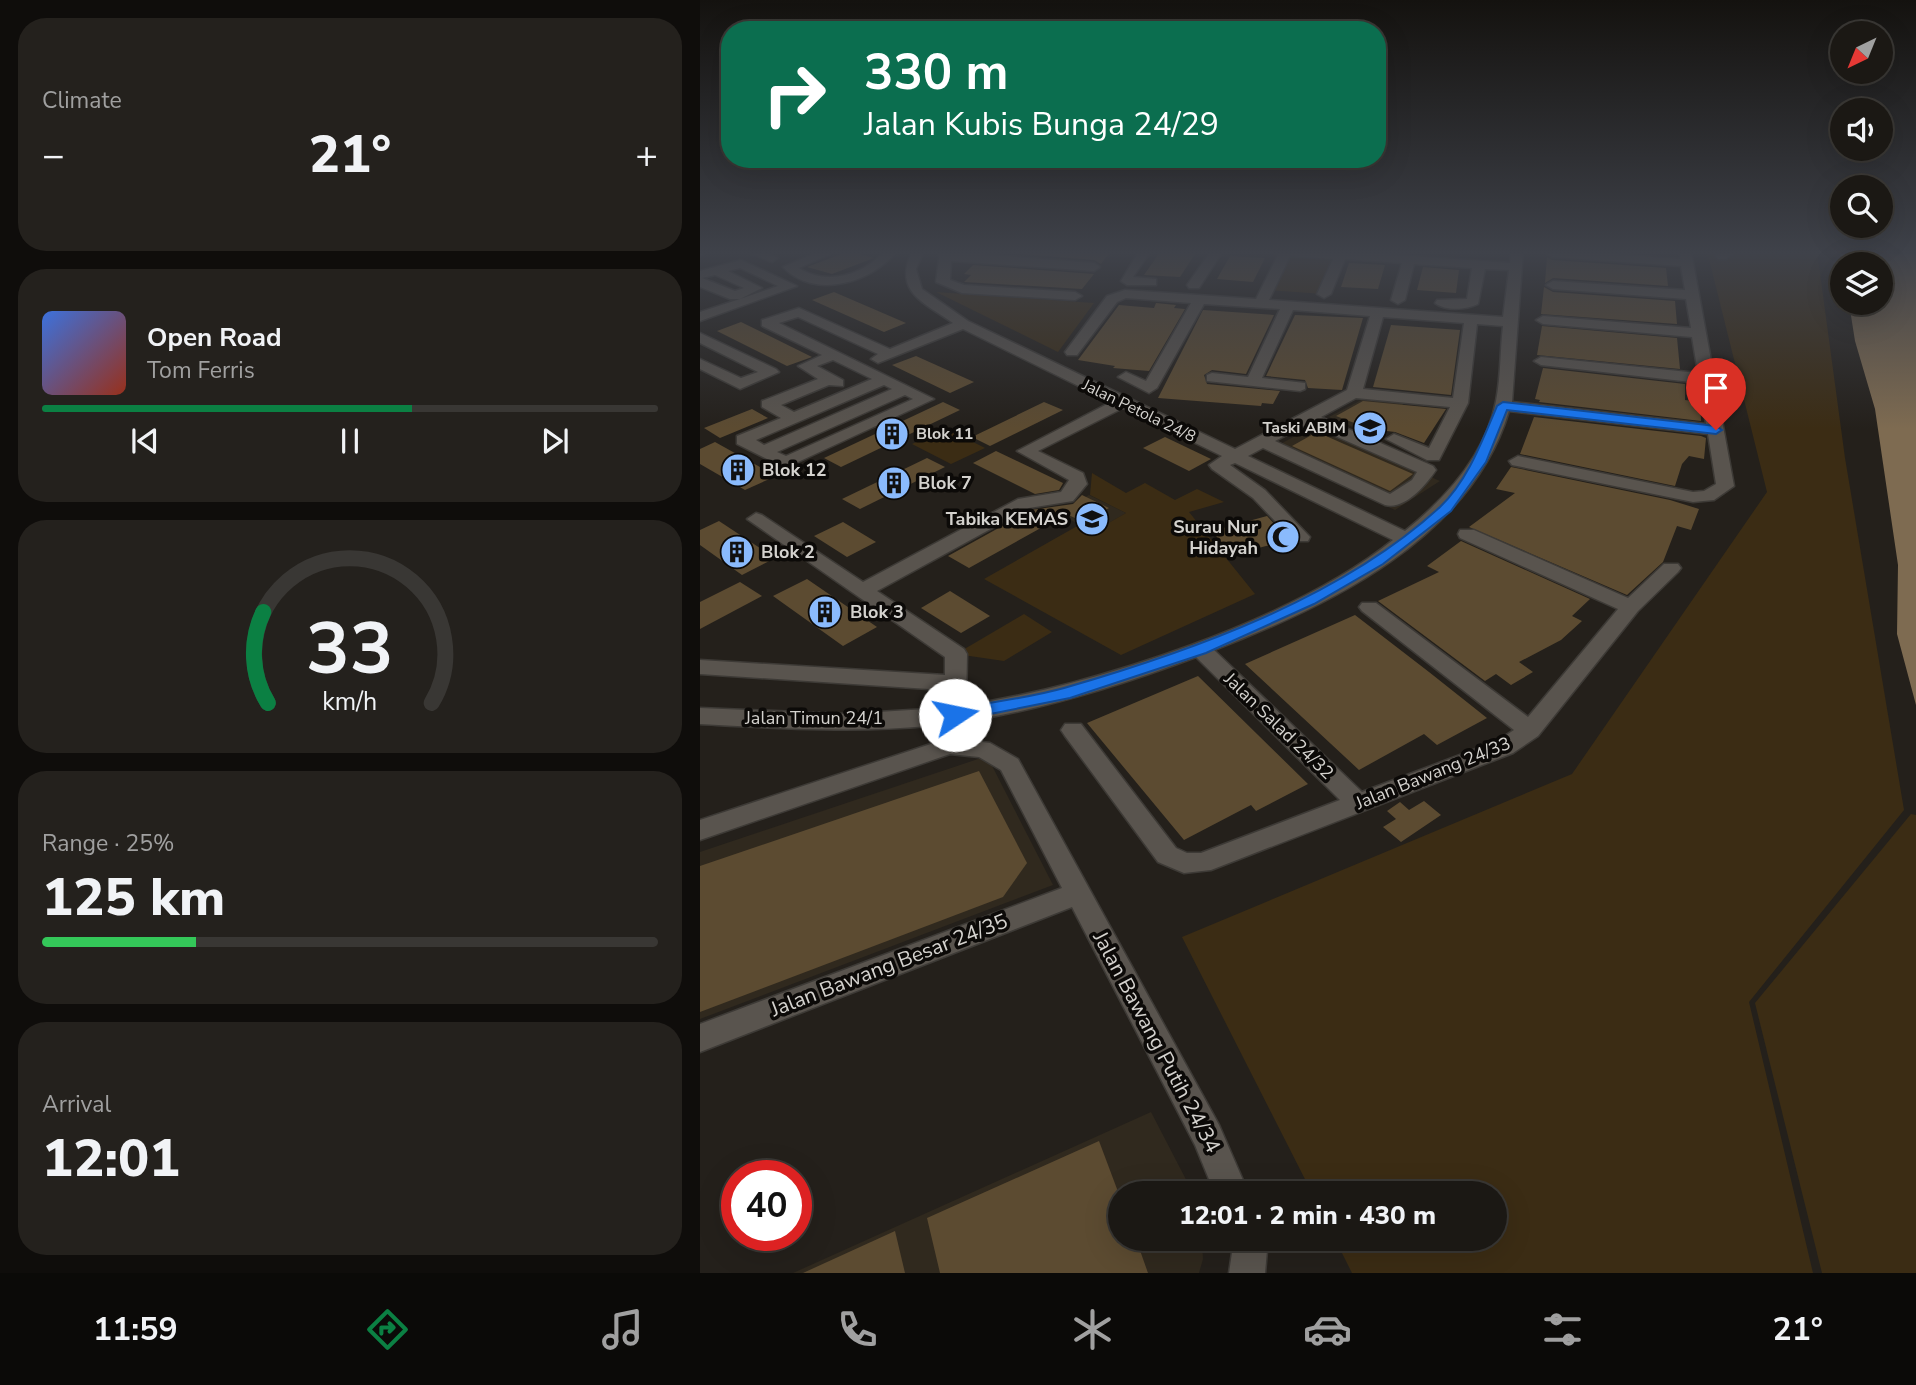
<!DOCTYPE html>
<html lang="en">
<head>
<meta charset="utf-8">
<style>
	:root { --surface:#1b1814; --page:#24211d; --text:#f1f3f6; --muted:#a0a0a0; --line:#393734; --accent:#0b8043 }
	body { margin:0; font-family:"Nunito Sans",sans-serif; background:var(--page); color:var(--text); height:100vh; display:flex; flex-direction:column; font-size:26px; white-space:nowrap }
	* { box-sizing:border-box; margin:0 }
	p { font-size:23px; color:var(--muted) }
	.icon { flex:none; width:38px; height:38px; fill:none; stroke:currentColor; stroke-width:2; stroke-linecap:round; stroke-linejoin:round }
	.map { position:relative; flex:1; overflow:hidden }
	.drawer { display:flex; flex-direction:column; gap:18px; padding:18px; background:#0f0d0b; width:700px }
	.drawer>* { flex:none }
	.banner { position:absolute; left:21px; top:21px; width:665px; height:147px; border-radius:28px; box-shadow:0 7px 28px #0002,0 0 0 2px var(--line); background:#0b6e4f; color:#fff; overflow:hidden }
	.needle { width:46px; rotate:223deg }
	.controls { position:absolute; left:1130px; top:21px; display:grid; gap:14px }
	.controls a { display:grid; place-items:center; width:63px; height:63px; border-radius:50%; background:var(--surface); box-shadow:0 7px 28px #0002,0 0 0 2px var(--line); font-size:35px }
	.speed { position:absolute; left:21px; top:1160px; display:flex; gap:14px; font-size:35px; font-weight:700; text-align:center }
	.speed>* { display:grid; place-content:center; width:91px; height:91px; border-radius:50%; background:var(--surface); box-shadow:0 7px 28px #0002,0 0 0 2px var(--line); line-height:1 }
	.speed .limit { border:10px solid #d22; background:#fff; color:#111 }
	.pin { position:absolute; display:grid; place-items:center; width:60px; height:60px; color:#fff; margin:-72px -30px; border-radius:50% 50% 50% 0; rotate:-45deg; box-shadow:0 0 7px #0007 }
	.pin .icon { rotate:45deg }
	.me { position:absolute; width:77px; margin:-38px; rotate:79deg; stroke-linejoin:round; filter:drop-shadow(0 0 5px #0008) }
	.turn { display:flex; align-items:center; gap:24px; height:147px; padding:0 28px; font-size:32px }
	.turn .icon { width:91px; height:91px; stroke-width:2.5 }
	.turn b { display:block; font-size:49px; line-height:60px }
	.big { font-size:52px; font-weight:800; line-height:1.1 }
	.drawer .tile { flex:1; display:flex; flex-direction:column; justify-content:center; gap:10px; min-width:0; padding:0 24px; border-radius:28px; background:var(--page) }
	.drawer .dial { align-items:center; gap:0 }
	.dial svg { height:182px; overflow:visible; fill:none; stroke:var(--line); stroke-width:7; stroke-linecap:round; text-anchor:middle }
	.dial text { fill:var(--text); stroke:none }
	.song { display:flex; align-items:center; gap:21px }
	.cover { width:84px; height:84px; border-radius:10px; background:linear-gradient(135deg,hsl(220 70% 55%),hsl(10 70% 35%)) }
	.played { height:7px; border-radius:4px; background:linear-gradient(90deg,var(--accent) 60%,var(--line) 60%) }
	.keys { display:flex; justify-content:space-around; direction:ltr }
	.heat { display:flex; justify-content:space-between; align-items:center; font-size:38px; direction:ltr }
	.charge { height:10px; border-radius:5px; background:linear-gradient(90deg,#34c759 25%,var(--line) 0) }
	.trip { position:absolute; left:408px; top:1181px; width:399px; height:70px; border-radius:35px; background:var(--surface); box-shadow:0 7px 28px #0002,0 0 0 2px var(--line); font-weight:800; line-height:70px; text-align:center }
	.tab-bar { display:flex; height:112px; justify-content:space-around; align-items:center; background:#0b0a08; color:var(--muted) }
	.tab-bar .icon { width:49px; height:49px }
	.tab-bar .current { color:var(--accent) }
	.tab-bar b { font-size:32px; color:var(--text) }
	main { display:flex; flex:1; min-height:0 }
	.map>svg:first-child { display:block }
	.built { fill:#30291e }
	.green { fill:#3b2c14 }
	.water { fill:#7e6b51 }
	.building { fill:#5c4b31 }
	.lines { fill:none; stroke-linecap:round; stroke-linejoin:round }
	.minor-casing { stroke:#3d3a36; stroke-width:3 }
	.minor { fill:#59544e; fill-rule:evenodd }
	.route { fill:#1a73e8; stroke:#114b97; stroke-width:2 }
	.labels { text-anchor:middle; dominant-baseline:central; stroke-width:7; stroke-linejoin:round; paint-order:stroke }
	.far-street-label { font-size:16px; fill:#d4d2ce; stroke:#0c0a08 }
	.far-poi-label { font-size:16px; font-weight:bold; fill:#d4d2ce; stroke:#0c0a08; text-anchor:end }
	.poi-label { font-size:18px; font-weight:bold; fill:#d4d2ce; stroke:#0c0a08; text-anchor:start }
	.street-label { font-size:18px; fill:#d4d2ce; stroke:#0c0a08 }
	.near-street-label { font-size:21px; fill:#d4d2ce; stroke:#0c0a08 }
</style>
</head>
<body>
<main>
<section class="drawer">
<div class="tile"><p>Climate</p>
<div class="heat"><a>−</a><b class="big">21°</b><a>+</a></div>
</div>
<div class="tile">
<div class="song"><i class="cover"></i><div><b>Open Road</b><p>Tom Ferris</p></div></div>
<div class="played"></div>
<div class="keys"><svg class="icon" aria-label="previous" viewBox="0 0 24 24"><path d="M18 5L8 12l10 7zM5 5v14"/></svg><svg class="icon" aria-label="pause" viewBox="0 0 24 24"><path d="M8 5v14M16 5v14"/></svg><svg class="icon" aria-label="next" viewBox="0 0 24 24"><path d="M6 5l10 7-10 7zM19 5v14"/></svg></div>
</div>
<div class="tile dial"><svg viewBox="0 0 100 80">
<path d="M14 69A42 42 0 1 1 86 69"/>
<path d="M14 69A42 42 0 0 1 12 29" stroke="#0b8043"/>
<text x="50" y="56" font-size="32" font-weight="700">33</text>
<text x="50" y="72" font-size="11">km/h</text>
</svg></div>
<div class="tile"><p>Range · 25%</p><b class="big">125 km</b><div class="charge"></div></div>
<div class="tile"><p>Arrival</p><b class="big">12:01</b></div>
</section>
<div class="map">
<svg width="1216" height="1273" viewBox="0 0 1216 1273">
	<rect width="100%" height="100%" fill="#24201b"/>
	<g class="built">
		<polygon points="667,397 706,400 680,438 629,417"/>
		<polygon points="614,426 740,481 695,510 567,451"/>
		<polygon points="389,495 426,513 394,532 357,513"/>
		<polygon points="287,756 353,885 0,1019 0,852"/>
		<polygon points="451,1112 493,1193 420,1194 420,1239 502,1239 503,1259 499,1273 93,1273"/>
	</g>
	<g class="green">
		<polygon points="586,251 641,255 624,294 567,290"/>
		<polygon points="1007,251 1117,251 1145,458 1204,810 1049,1002 1113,1273 652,1273 635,1239 794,1239 794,1194 612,1193 482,937 872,774 1067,492"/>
		<polygon points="236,292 394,303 358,352"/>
		<polygon points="245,428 285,448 251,464 212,444"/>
		<polygon points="392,473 426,493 445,483 475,500 497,489 524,502 489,512 555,594 421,655 284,579 379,525 393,532 426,513 390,495"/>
		<polygon points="324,614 352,632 304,661 256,654"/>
		<polygon points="1211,814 1216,815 1216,1273 1122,1273 1055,1003"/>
	</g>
	<polygon class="water" points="1139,251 1216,251 1216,705 1197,634 1198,565 1175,409 1155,341 1149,303 1181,303 1181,264 1143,264 1143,267"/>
	<g class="building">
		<polygon points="149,251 174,258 132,274 107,267"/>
		<polygon points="287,251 411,251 401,264 394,260"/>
		<polygon points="460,252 495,254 480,277 444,275"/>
		<polygon points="530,256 565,258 553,282 517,279"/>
		<polygon points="847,257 852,260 966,268 968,286 853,278 845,283"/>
		<polygon points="649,263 685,265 678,289 641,287"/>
		<polygon points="273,265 394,274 382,289 264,282 271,275 264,274"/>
		<polygon points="723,267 759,270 756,293 717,290"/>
		<polygon points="844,287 853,292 975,301 977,324 841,314"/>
		<polygon points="134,292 206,323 184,332 112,300"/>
		<polygon points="456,303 476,305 474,308 485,309 449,371 413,368 415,366 378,360 419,305 454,308"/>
		<polygon points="503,310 574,315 546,374 512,370 504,375 507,384 580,391 573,404 562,403 561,406 458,398"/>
		<polygon points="595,315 663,318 642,390 608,388 605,380 566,376"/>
		<polygon points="41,322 112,357 87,366 17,331"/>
		<polygon points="691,325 760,330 751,395 673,387"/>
		<polygon points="842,326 977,338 980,369 837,355"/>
		<polygon points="216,356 274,382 250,393 192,365"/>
		<polygon points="843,368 985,384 985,400 1000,402 1001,421 839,402 840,400 835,399"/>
		<polygon points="663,401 746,409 724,443 695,432 670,429 636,416"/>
		<polygon points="243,402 260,410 141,467 124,458"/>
		<polygon points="344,402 363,410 290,446 272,437"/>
		<polygon points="52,409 68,418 20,438 4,428"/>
		<polygon points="834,417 1001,436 1006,438 1004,459 989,456 982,464 975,486 820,454"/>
		<polygon points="617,432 644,444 713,474 690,491 592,446"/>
		<polygon points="465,437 511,459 489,471 443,448"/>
		<polygon points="15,442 76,476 45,490 0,464 0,449"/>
		<polygon points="296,451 363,483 362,485 359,490 335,494 273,463"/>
		<polygon points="227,458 245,467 160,509 142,499"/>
		<polygon points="811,467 970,500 999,509 991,530 977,526 963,562 927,595 769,527 815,493 796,489"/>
		<polygon points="382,495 409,508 384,522 366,514 269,568 248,556 331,510 373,504"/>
		<polygon points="567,516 589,540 531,555 512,531"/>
		<polygon points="19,521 75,558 42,575 0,545 0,530"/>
		<polygon points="143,522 176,542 147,557 114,536"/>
		<polygon points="761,541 890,599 872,616 882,621 861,640 819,662 833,672 811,685 796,674 785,681 678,601 739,572 727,566"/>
		<polygon points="107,579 177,627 143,646 73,596"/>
		<polygon points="40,582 62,596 0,629 0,602"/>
		<polygon points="250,591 290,616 261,633 221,608"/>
		<polygon points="655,615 729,672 787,718 737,745 724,734 659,770 545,664"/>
		<polygon points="498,676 608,784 556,811 551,805 484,840 387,723"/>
		<polygon points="279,771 327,863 303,897 0,1012 0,866"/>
		<polygon points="724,801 741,815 701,842 683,827 696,819 687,811 700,802 709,810"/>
		<polygon points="399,1141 420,1197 420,1239 436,1239 448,1273 240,1273 227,1218"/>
		<polygon points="195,1231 205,1273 103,1273"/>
	</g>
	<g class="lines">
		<defs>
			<g id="minor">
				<polygon points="0,251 9,251 0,256"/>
				<polygon points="45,251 63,251 78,258 72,262"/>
				<path d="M 120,251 L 137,251 L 99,268 C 127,286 163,275 185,251 L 197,251 C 172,283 114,300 83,267 Z"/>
				<path d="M 212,251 L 224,251 L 216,269 L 222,289 L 268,321 L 535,449 L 647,390 L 670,316 L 593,310 L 562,378 L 605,383 L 605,389 L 600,391 L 507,381 L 507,375 L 512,373 L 548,377 L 580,309 L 504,304 L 457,388 L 449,393 L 418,377 L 426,372 L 446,381 L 491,303 L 426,298 L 417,302 L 377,355 L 367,355 L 365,352 L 407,296 L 425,290 L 556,299 L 578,255 L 570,251 L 641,251 L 810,263 L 811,251 L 823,251 L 812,402 L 1006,424 L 1000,383 L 841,365 L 834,361 L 841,357 L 998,373 L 992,337 L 843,324 L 836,320 L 843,316 L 991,328 L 986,299 L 853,289 L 846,285 L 853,281 L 985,290 L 981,266 L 852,257 L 846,253 L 872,251 L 980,259 L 979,251 L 991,251 L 1034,486 L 1014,500 L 993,502 L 812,465 L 809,461 L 818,456 L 993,492 L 1004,491 L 1016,484 L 1008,434 L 809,411 C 771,538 629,606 514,650 L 662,792 L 797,741 L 814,730 L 662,611 L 659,607 L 662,603 L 676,603 L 828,717 L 918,609 L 760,538 L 758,534 L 760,530 L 774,530 L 928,598 L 964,564 L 978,564 L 981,568 L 978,572 L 938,611 L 838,736 L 813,753 L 511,870 L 484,873 L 458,862 L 365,736 L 361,730 L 365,724 L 381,724 L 476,848 L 487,853 L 501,853 L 640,800 L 496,657 C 411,689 320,717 229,726 C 153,733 76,728 0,724 L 0,708 L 145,714 L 244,708 L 244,690 L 0,674 L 0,660 L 245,675 L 245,657 L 47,519 L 56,513 L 62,515 L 163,582 L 318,499 L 361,492 L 369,480 L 317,451 L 411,402 L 263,329 L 178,363 L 171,359 L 178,354 L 98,317 L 79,323 L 234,399 L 85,468 L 37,444 L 37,436 L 81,418 L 62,407 L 62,401 L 118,379 L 98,366 L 122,355 L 62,326 L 62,320 L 99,308 L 190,349 L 253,323 C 223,302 193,292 212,251 ZM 590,256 L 633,259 L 617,294 L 624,298 L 631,294 L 645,259 L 702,263 L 691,300 L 698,304 L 705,300 L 714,264 L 772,268 L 767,299 L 737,300 L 735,303 C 745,311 766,310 778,304 L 785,269 L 809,270 L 803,317 L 569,300 ZM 683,317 L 764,323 L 753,398 L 663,389 ZM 777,324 L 803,326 C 800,351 801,376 796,401 C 786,454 745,499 705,531 L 548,456 L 563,448 L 685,505 C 705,510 726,485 736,470 L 733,466 L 621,417 L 656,398 L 750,407 L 729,448 L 694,434 L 686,439 L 727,460 L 739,460 L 768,403 ZM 133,360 L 172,379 L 94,412 L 81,405 L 129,385 L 143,386 L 143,380 L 117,366 ZM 184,385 L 192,389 L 64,445 L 56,440 ZM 205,395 L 213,399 L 86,456 L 77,452 ZM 423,408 L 522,456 L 509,465 L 512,469 L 553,498 L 594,541 L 608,541 L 610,537 L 565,490 L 530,465 L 535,463 L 693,540 C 592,621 394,686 266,705 L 267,654 L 264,649 L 177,591 L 329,508 L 373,501 L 387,484 L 383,473 L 338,451 ZM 608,424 L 717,472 L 712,480 L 690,494 L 575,441 Z"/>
				<polygon points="240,251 394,263 400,267 394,271 251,261 250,280 264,285 375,292 382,296 375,300 262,293 236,282"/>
				<polygon points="439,251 451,251 433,277 456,279 456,285 427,285 421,281"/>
				<polygon points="511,251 523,251 499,288 489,288 487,285"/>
				<polygon points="1022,251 1037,251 1026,259 1018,259 1016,256"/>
				<path d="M 41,260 L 97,286 L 0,321 L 0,312 L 40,299 L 30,299 L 0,287 L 0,271 ZM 40,268 L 78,286 L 40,299 L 62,288 L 28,271 ZM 15,275 L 44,288 L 35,291 L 2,278 Z"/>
				<polygon points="0,333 76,369 79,372 40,389 0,369 0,359 41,378 58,372 0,343"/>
				<polygon points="249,738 290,743 318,759 519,1125 549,1194 515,1194 495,1145 372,907 0,1052 0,1024 362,888 301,770 279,757 250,754 0,840 0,820"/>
				<polygon points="534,1239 568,1239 565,1273 529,1273"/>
			</g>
		</defs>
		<use href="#minor" class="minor-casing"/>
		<use href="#minor" class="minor"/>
	</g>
	<linearGradient id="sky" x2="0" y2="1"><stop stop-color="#14120f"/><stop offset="0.59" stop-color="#3f424a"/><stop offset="1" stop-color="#3f424a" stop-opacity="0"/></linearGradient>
	<rect width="1216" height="429" fill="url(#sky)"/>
	<path class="route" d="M 803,402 L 1016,426 L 1022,430 L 1016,434 L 807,410 L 786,462 L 751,511 L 683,564 L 614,604 L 506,653 L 370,698 L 255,721 L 246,715 L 255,709 C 291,702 329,698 364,688 C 492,651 641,598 740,507 C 768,480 782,441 797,406 Z"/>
	<defs>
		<symbol id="school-disc" viewBox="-11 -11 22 22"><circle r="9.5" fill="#8abafc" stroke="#0c0a08"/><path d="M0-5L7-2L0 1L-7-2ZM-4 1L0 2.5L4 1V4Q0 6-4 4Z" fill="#111"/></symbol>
		<symbol id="building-disc" viewBox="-11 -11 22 22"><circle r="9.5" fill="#8abafc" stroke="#0c0a08"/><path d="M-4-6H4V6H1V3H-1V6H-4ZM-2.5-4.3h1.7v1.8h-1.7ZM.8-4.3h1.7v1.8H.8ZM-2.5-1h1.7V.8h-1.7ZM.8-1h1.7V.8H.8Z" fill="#111"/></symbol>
		<symbol id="mosque-disc" viewBox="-11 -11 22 22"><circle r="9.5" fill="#8abafc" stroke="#0c0a08"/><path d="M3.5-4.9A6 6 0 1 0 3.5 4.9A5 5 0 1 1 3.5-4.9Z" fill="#111"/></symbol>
	</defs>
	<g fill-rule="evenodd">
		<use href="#school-disc" x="651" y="409" width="38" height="38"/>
		<use href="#building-disc" x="173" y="415" width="38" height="38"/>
		<use href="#building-disc" x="19" y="451" width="38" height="38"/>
		<use href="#building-disc" x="175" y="464" width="38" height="38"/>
		<use href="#school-disc" x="373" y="500" width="38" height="38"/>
		<use href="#mosque-disc" x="564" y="518" width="38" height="38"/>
		<use href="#building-disc" x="18" y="533" width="38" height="38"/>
		<use href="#building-disc" x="106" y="593" width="38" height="38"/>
	</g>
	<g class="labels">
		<g class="far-street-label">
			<text transform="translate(439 411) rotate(26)">Jalan Petola 24/8</text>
		</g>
		<g class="far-poi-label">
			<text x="646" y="428">Taski ABIM</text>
			<text x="216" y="434" text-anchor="start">Blok 11</text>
		</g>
		<g class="poi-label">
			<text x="62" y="470">Blok 12</text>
			<text x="218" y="483">Blok 7</text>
			<text x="368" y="519" text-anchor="end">Tabika KEMAS</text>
			<text x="558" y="527" text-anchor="end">Surau Nur<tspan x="558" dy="21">Hidayah</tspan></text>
			<text x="61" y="552">Blok 2</text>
			<text x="150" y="612">Blok 3</text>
		</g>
		<g class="street-label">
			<text x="114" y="718">Jalan Timun 24/1</text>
			<text transform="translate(579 726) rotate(44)">Jalan Salad 24/32</text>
			<text transform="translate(733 773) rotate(-22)">Jalan Bawang 24/33</text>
		</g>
		<g class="near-street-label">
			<text transform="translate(189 965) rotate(-21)">Jalan Bawang Besar 24/35</text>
			<text transform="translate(457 1042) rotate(62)">Jalan Bawang Putih 24/34</text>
		</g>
	</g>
</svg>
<div class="controls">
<a><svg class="needle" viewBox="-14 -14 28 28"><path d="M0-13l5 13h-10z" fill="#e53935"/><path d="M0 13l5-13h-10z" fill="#a0a0a0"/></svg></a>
<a><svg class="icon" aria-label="sound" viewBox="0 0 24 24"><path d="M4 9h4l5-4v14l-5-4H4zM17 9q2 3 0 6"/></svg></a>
<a><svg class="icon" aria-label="search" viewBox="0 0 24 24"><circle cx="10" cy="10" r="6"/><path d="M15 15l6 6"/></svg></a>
<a><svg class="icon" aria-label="layers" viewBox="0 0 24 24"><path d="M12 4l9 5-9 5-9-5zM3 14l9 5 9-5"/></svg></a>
</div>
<div class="speed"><div class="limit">40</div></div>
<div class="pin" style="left:1016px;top:430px;background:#d93025"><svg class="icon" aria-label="arrive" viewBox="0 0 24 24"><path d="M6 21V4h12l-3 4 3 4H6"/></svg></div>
<svg class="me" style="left:255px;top:715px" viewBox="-20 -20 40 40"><circle r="19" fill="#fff"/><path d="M0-13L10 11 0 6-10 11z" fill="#1a73e8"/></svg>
<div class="trip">12:01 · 2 min · 430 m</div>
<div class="banner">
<div class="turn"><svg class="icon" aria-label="right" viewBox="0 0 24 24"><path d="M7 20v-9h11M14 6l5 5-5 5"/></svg><div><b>330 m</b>Jalan Kubis Bunga 24/29</div></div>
</div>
</div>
</main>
<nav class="tab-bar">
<b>11:59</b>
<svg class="icon current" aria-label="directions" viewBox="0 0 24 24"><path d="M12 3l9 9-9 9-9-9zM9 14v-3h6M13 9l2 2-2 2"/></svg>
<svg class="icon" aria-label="music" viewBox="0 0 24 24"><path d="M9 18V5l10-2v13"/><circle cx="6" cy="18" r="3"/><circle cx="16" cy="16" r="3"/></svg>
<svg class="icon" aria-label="phone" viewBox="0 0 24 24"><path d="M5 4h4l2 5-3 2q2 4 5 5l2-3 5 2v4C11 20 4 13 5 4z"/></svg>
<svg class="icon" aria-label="climate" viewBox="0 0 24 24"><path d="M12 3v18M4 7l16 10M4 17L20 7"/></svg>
<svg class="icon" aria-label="car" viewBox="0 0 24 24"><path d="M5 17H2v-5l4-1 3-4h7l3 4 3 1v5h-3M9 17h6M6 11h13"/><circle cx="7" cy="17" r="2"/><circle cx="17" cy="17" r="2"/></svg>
<svg class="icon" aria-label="filters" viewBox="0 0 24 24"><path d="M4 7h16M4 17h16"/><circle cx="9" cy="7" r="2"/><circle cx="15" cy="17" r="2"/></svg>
<b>21°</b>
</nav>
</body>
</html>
